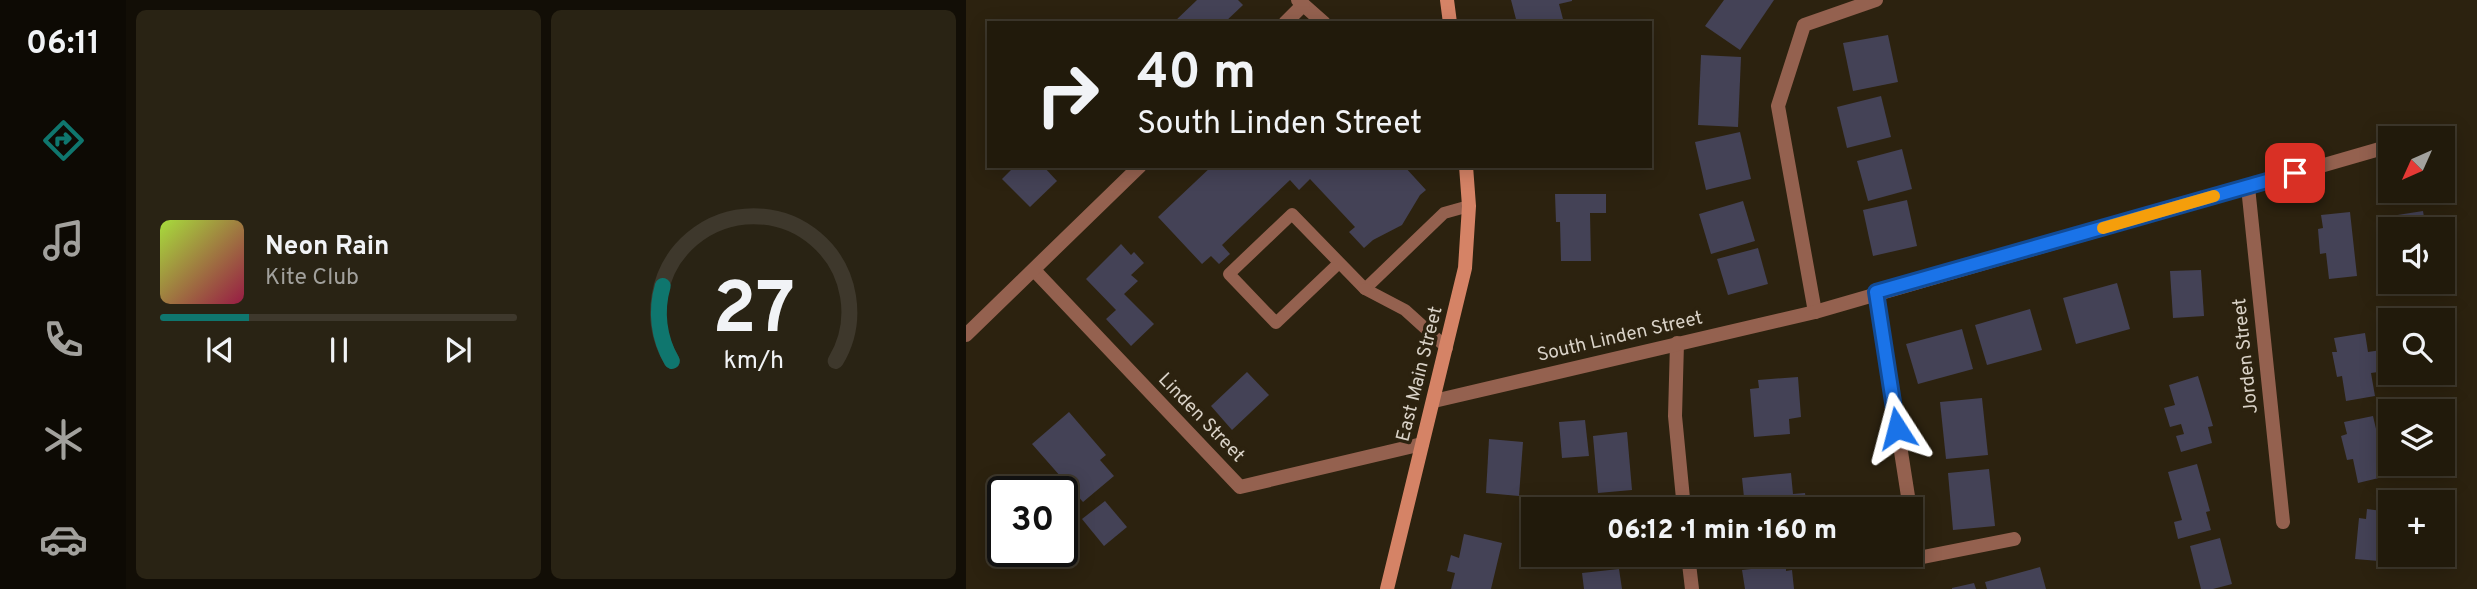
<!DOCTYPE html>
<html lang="en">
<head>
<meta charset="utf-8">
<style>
	:root { --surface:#211a0b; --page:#292314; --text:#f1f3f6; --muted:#a2a19d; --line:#3e382c; --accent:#0f766e }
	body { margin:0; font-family:Overpass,sans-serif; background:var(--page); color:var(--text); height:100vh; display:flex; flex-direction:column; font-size:26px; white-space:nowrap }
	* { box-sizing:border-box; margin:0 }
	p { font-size:23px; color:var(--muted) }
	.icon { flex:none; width:38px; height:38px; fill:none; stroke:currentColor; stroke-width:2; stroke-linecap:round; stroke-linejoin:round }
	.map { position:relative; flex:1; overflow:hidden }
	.details { display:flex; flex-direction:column; gap:10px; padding:10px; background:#120e06; width:840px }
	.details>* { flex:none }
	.guide { position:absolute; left:21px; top:21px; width:665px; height:147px; border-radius:0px; box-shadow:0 4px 18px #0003,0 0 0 2px var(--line); background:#211a0b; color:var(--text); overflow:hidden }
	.needle { width:46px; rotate:225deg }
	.tools { position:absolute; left:1412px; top:126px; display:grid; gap:14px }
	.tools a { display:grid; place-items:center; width:77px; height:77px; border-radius:0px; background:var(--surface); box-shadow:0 4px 18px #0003,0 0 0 2px var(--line); font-size:35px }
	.speed { position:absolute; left:21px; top:476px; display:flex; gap:14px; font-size:35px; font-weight:700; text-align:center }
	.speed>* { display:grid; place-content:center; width:91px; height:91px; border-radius:50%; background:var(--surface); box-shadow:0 4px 18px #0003,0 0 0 2px var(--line); line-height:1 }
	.speed .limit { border:4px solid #111; border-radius:10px; background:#fff; color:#111 }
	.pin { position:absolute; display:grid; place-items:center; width:60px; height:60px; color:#fff; margin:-30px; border-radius:14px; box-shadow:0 4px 10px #0006 }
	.me { position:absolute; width:77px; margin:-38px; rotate:351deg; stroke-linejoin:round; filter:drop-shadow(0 0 5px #0008) }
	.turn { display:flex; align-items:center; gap:24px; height:147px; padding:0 35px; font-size:32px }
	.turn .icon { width:91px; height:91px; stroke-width:2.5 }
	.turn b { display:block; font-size:49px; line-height:60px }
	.details .tile { flex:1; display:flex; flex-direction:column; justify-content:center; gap:10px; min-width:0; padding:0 24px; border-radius:10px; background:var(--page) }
	.details .dial { align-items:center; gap:0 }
	.dial svg { height:182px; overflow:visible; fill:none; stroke:var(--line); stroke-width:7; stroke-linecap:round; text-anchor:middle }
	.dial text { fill:var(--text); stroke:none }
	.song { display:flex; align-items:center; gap:21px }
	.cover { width:84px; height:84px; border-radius:10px; background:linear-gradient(135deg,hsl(80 70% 55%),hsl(340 70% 35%)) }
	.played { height:7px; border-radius:4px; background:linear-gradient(90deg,var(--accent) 25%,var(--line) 25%) }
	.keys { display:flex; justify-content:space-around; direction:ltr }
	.details .tiles { flex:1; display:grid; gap:10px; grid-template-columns:repeat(2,1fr) }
	.trip { position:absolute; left:555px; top:497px; width:402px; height:70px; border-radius:0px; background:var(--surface); box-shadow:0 4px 18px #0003,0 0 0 2px var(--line); font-weight:800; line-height:70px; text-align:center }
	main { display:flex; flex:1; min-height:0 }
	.dock { display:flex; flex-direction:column; width:126px; justify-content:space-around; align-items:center; background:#0d0a04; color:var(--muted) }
	.dock .icon { width:49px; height:49px }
	.dock .on { color:var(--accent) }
	.dock b { font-size:32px; color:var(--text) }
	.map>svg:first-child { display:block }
	.building { fill:#444256 }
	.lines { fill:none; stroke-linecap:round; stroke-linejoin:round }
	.lane { stroke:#94614f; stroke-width:12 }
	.street { stroke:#94614f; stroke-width:14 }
	.secondary { stroke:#d58366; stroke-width:14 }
	.route-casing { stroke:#114b97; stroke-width:18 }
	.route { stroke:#1a73e8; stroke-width:12 }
	.slow { stroke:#f59e0b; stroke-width:12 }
	.labels { text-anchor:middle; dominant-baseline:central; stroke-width:7; stroke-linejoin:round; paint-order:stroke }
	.street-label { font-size:19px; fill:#d9d2c7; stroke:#2c220f }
</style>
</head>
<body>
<main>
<nav class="dock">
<b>06:11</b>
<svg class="icon on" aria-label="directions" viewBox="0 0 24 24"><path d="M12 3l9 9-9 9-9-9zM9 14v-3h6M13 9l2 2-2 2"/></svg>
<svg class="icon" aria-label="music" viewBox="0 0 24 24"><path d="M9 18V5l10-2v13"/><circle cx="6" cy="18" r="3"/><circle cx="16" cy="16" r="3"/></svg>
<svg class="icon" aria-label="phone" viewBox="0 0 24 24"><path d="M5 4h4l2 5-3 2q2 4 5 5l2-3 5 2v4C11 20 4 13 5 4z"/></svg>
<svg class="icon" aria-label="climate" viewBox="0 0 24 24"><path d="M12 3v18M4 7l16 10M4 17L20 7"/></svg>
<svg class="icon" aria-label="car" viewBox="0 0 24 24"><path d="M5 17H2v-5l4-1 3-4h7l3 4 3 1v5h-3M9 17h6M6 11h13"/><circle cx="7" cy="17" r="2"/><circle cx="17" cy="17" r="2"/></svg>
</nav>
<section class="details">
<div class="tiles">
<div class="tile">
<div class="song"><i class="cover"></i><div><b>Neon Rain</b><p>Kite Club</p></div></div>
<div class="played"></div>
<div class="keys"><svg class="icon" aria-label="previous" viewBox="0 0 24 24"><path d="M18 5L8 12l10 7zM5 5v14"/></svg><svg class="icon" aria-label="pause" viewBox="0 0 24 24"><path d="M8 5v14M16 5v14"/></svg><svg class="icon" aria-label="next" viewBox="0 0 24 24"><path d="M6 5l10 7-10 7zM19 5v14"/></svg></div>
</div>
<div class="tile dial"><svg viewBox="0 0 100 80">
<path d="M14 69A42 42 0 1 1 86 69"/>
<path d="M14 69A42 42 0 0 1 10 36" stroke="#0f766e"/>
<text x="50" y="56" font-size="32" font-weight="700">27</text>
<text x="50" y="72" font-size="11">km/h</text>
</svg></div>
</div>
</section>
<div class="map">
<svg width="1511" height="589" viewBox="0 0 1511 589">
	<rect width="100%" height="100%" fill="#2c220f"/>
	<g class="building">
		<polygon points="231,0 272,0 277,5 258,23 207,23"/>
		<polygon points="545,0 606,0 606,1 593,4 598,23 551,23"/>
		<polygon points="758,0 808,0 774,50 739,26"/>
		<polygon points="922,35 932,82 887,91 877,43"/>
		<polygon points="735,55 775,57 772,127 732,125"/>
		<polygon points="915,96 925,137 881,148 871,107"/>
		<polygon points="774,132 785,179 740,190 729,142"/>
		<polygon points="936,149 946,189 902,201 891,161"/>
		<polygon points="49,166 77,166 91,181 64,207 36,179"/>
		<polygon points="246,166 438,166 460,190 454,195 436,225 407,240 398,248 383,232 389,227 344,179 333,190 324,180 256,245 264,254 253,264 245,256 236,264 192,217"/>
		<polygon points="589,194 640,194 640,213 624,213 625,261 595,261 594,222 590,222"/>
		<polygon points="941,200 951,246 907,256 897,210"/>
		<polygon points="777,201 789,241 745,254 733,214"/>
		<polygon points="1457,211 1460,229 1424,229 1424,250 1418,251 1413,221 1425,219 1425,216"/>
		<polygon points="1384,212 1391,276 1363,279 1360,253 1354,254 1352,229 1357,228 1355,215"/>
		<polygon points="155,244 165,255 168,252 178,263 165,275 172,281 158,294 188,324 165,346 140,319 150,310 120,279"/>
		<polygon points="792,248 802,284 762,295 751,259"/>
		<polygon points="1235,270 1238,316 1207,318 1204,271"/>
		<polygon points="1151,283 1164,329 1110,344 1097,298"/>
		<polygon points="1064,309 1076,350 1021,365 1009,325"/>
		<polygon points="996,329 1007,369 952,384 940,344"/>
		<polygon points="1399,333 1402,352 1415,350 1419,371 1405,373 1409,396 1380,401 1376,376 1371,377 1366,352 1371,352 1368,338"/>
		<polygon points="281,372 303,395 266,430 245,406"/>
		<polygon points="1232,376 1247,426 1242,427 1246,443 1215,452 1210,436 1218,434 1215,424 1204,427 1198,408 1209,405 1203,385"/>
		<polygon points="832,377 835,417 823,419 824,434 788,437 784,389 793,388 792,380"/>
		<polygon points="1016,398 1022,455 980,459 974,402"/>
		<polygon points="103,412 140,455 134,460 148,476 117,502 66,444"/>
		<polygon points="1407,416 1421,476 1392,483 1387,459 1381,460 1375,436 1381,434 1378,422"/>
		<polygon points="619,420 623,456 596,458 593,422"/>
		<polygon points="661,432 666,490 632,493 627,436"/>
		<polygon points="523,439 557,442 553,496 520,493"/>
		<polygon points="1231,464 1244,511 1240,512 1245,530 1212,539 1208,522 1216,520 1202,472"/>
		<polygon points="1023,469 1029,526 987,530 982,473"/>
		<polygon points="825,473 827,494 839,493 841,509 784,509 783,507 779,507 776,478"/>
		<polygon points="139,501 161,527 138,546 116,519"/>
		<polygon points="1401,509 1424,512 1425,562 1389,559 1393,518 1400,519"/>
		<polygon points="498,534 536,543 525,589 485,589 489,573 481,571 485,555 493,558"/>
		<polygon points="1254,538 1266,584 1247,589 1235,589 1224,546"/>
		<polygon points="820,565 820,571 826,570 828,589 779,589 776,570"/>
		<polygon points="1074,567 1080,589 1021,589 1019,582"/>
		<polygon points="653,569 656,589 618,589 616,573"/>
		<polygon points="1008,583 1010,589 986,589 986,588"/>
	</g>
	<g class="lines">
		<g class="lane">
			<polyline points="373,263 310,323 263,274 326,214 399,289 478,213 503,206"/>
			<polyline points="399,289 439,310 481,348"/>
		</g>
		<g class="street">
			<polyline points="332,0 358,23"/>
			<polyline points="319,23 337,5"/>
			<polyline points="1282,187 1317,522"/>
			<polyline points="68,270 274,487 456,444"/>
			<polyline points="910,292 944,509"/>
			<polyline points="849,312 812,106 838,25 910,0"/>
			<polyline points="0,335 174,166"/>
			<polyline points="711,343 709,416 718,509"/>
			<polyline points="468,401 849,312 1424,146"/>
			<polyline points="945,515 952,558 1048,539"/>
			<polyline points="722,555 726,589"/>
		</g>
		<g class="secondary">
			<polyline points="481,0 484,23"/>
			<polyline points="421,589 499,268 503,206 500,166"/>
		</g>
	</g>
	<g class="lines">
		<defs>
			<polyline id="route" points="931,428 910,292 1329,173"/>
		</defs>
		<use href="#route" class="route-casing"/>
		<use href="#route" class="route"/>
		<polyline class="slow" points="1137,228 1248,196"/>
	</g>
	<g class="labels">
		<g class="street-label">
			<text transform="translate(654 337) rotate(-13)">South Linden Street</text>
			<text transform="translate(1280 356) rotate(-96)">Jorden Street</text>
			<text transform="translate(454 374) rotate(-76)">East Main Street</text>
			<text transform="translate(235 418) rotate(46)">Linden Street</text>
		</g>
	</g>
</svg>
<div class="tools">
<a><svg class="needle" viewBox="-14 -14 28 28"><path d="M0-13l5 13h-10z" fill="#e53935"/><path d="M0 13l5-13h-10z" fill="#a2a19d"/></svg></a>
<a><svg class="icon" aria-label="sound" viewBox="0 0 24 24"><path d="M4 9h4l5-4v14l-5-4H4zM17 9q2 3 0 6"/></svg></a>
<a><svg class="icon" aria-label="search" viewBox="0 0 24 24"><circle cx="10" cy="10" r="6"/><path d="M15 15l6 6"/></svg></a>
<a><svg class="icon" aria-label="layers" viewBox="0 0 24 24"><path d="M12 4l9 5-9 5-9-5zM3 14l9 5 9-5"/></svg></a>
<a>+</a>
</div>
<div class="speed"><div class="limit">30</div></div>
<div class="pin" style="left:1329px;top:173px;background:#d93025"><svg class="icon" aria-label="arrive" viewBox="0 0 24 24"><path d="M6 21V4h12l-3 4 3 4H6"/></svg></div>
<svg class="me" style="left:931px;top:428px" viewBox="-20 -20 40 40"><path d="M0-17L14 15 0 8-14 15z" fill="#1a73e8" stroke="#fff" stroke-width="4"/></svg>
<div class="trip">06:12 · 1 min · 160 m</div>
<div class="guide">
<div class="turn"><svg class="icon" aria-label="right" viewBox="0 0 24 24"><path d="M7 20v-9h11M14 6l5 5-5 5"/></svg><div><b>40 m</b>South Linden Street</div></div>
</div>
</div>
</main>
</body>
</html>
